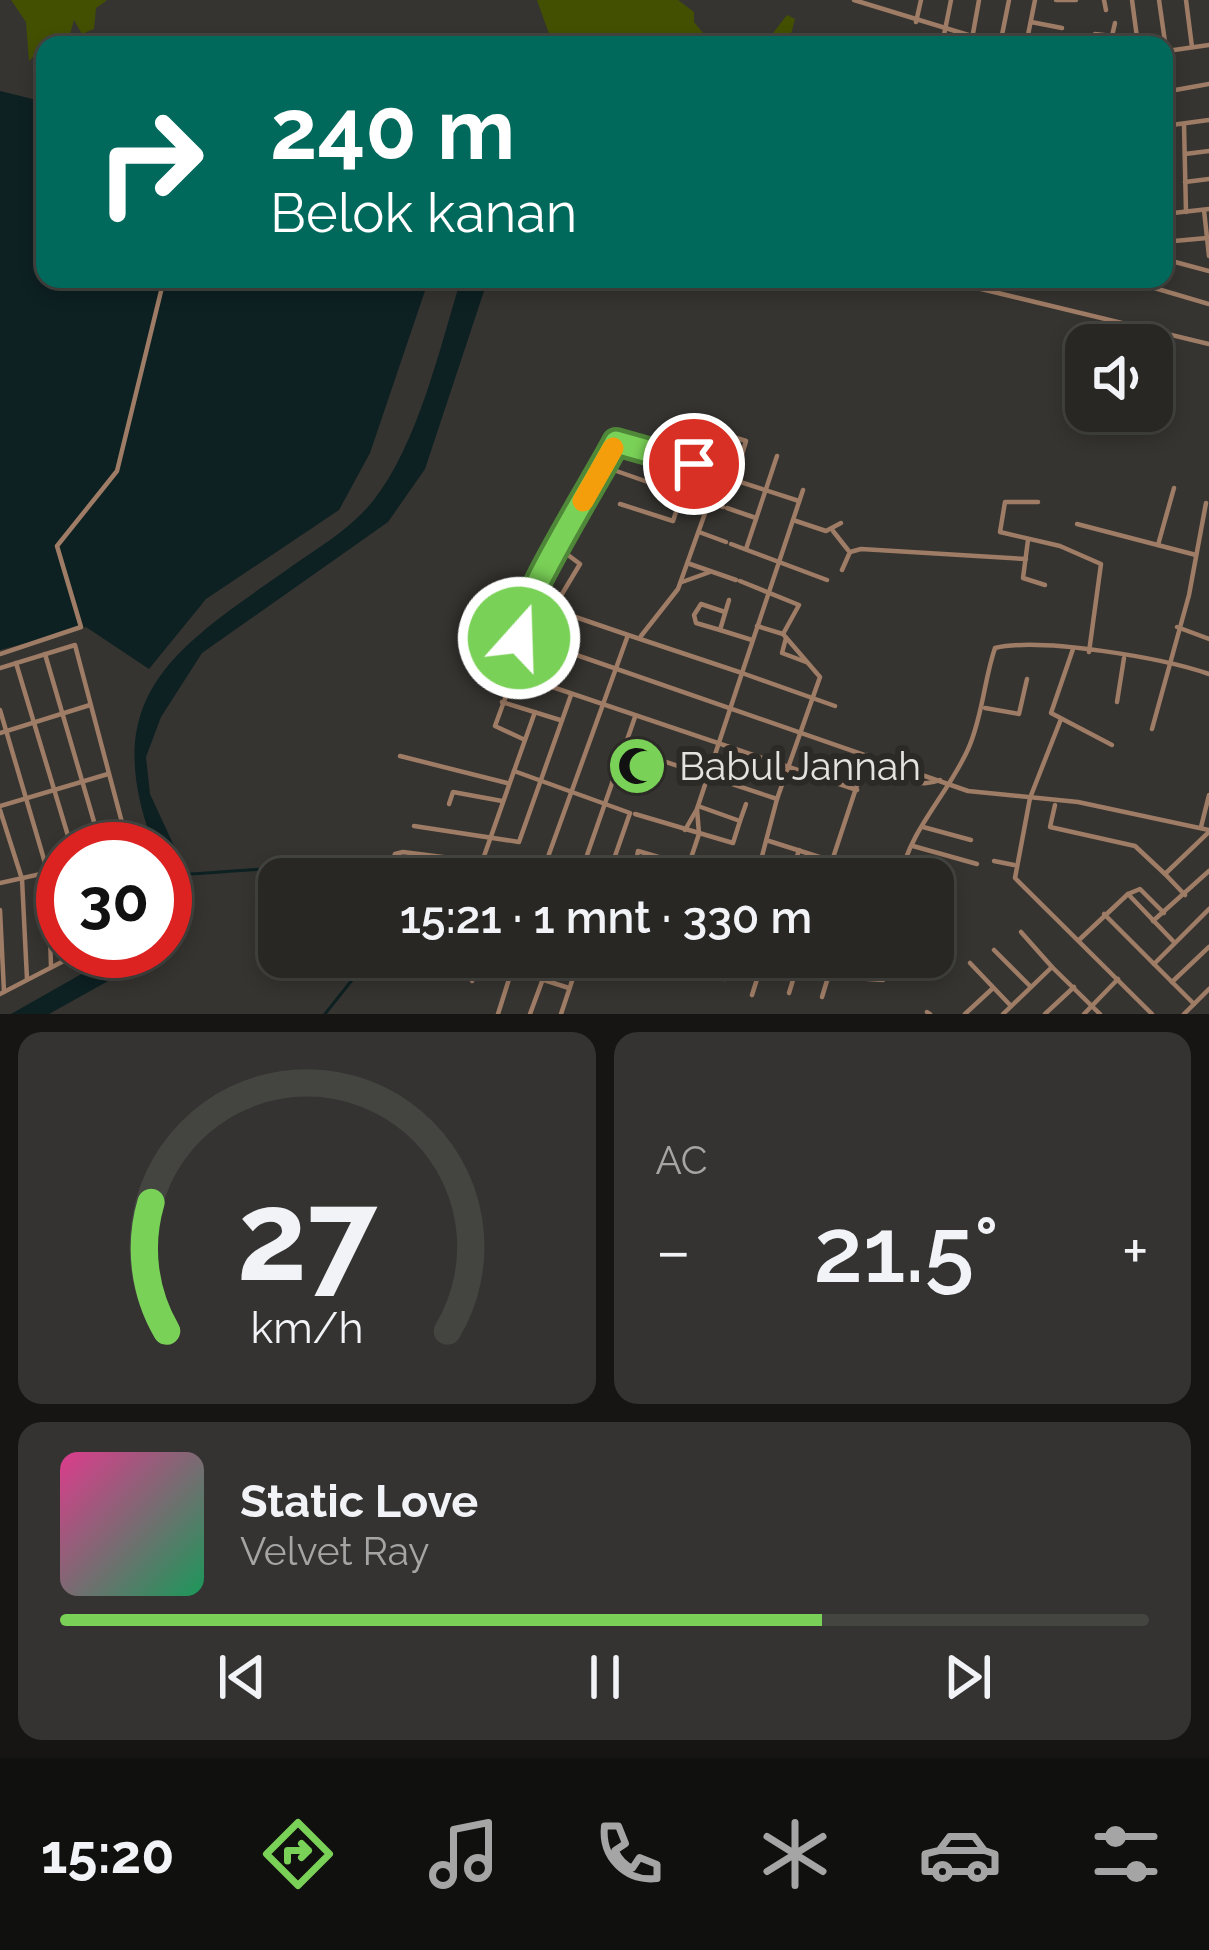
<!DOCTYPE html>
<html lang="id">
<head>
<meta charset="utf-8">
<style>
	:root { --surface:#282724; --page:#343331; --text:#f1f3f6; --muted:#a5a5a6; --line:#444441; --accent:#7ad157 }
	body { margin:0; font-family:Raleway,sans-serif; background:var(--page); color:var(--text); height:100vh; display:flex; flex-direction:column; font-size:45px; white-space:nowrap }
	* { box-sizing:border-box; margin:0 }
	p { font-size:39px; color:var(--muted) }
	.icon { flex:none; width:66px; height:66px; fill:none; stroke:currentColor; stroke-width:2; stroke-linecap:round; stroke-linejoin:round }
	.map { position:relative; height:1014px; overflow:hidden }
	.side { display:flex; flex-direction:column; gap:18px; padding:18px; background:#161514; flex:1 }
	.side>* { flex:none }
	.top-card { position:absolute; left:36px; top:36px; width:1137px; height:252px; border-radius:24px; box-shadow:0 6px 18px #0003,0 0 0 3px var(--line); background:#00695c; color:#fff; overflow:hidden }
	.fabs { position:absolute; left:1065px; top:324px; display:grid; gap:24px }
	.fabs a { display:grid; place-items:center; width:108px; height:108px; border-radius:24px; background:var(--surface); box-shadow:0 6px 18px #0003,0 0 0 3px var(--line); font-size:60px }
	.speed { position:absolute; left:36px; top:822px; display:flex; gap:24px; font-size:60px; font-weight:700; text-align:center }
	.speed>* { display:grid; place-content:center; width:156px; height:156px; border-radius:50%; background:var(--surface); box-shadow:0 6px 18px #0003,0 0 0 3px var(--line); line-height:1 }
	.speed .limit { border:18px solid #d22; background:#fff; color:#111 }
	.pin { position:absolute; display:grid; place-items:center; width:102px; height:102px; color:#fff; margin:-51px; border:6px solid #fff; border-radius:50%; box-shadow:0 3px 12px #0007 }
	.me { position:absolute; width:132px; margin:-66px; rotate:20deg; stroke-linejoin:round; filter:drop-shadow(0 0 9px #0008) }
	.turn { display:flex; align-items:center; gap:42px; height:252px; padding:0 36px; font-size:54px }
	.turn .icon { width:156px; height:156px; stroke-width:2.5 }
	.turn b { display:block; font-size:84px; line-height:102px }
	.big { font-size:90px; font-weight:600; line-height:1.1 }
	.side .tile { flex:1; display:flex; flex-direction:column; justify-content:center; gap:18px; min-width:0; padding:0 42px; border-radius:24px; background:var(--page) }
	.side .dial { align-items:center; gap:0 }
	.dial svg { height:312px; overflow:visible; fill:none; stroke:var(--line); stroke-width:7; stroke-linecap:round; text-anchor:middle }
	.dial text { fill:var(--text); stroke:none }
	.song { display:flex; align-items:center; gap:36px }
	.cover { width:144px; height:144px; border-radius:18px; background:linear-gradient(135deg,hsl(330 70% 55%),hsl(150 70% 35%)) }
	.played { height:12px; border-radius:6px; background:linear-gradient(90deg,var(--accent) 70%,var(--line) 70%) }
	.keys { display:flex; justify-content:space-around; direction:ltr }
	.heat { display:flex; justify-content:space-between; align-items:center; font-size:66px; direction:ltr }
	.side .tiles { flex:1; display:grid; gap:18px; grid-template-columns:1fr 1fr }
	.tile:last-child { grid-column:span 2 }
	.trip { position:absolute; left:258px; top:858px; width:696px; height:120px; border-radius:24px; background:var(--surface); box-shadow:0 6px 18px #0003,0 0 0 3px var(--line); font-weight:600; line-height:120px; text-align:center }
	.tab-bar { display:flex; height:192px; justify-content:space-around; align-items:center; background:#10100e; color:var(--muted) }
	.tab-bar .icon { width:84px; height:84px }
	.tab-bar .current { color:var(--accent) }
	.tab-bar b { font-size:54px; color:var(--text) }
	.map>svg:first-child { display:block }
	.green { fill:#435001 }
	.water { fill:#0d2022 }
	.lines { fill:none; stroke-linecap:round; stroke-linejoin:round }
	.stream { stroke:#0d2022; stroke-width:3 }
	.street { stroke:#9f7c65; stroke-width:4.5 }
	.route-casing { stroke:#4f8839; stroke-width:30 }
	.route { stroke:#7ad157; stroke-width:21 }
	.slow { stroke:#f59e0b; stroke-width:21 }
	.labels { text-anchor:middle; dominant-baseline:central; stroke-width:12; stroke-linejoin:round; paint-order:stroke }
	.poi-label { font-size:39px; fill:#e4e3e0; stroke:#2c2a26; text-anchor:start }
</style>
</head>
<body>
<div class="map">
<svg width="1209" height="1014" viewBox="0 0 1209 1014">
	<rect width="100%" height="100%" fill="#363430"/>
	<g class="green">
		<polygon points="11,0 106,0 106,1 96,8 94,29 82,34 74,20 67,45 45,45 29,61 26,22"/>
		<polygon points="537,0 678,0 694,12 694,22 709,40 770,37 787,15 795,19 788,45 553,45"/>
	</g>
	<g class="water">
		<polygon points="0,91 45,102 45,279 429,279 370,453 339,510 206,599 149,669 86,627 0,650"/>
		<path d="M 461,279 L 488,279 L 425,469 L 388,522 L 202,653 L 161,717 L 146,757 L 150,794 L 187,874 L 177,922 L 165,945 L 165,849 L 155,849 C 94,692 178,647 295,564 C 323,545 352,527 373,501 C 418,444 440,347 461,279 Z"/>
		<polygon points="122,951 162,951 49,1014 11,1014"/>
	</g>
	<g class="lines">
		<g class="stream">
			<path d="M 186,874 C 222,874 312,859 336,879"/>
			<polyline points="325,1014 364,965 363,957"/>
		</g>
		<g class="street">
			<polyline points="854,0 1001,45"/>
			<polyline points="1056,0 1076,0"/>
			<polyline points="1104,0 1106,10"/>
			<polyline points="1132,0 1138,45"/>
			<polyline points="1159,0 1172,91"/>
			<polyline points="1186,0 1192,47"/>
			<polyline points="916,22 921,0"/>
			<polyline points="1031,22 1062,28"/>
			<polyline points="1112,36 1115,23"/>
			<polyline points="972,39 979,0"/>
			<polyline points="942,45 951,0"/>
			<polyline points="1000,45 1009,0"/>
			<polyline points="1026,45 1035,0"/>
			<polyline points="1086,45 1095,34 1112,36 1111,45"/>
			<polyline points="1167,51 1209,45"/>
			<polyline points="1164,92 1209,84"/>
			<polyline points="1184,124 1186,212"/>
			<polyline points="1164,126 1209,120"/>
			<polyline points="1185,154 1209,151"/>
			<polyline points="1185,182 1209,179"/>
			<polyline points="1204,210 1209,256"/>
			<polyline points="1164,214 1209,209"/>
			<polyline points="1174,241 1207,238"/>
			<polyline points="1164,259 1209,271"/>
			<polyline points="940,279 1209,344"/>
			<polyline points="1124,279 1209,304"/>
			<polyline points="674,457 685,424"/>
			<polyline points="605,467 682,494 694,464"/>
			<polyline points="705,468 717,432 746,441 735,478"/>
			<polyline points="803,490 742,673 835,706"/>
			<path d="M 799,501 L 617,442 C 594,479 568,517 555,558 C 546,585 518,605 516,634 L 968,791 L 1078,802 L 1209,830"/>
			<polyline points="1038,502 1005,502 1000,532 1060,546 1101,564 1089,652"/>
			<polyline points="620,504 673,521 682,494"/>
			<polyline points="727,508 756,518"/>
			<polyline points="793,520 826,531 841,523"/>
			<polyline points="1077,524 1196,555"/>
			<polyline points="833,531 848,550"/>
			<polyline points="699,532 726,542"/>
			<polyline points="1028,540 1023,578 1045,585"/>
			<polyline points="731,544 827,580"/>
			<polyline points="1158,545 1174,488"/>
			<polyline points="746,549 777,456"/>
			<polyline points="690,564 736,580"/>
			<polyline points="842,570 850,552 861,549 1026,559"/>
			<polyline points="740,581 799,605 783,634 820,677 777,799"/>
			<polyline points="682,582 710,572"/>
			<polyline points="729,600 720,630 752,640"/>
			<polyline points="757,626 783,634"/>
			<polyline points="1177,627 1209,639"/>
			<polyline points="720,630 696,623 694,615 701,604 725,612"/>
			<polyline points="628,635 742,673 697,809 685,830"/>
			<polyline points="641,636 678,589 709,502 723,507"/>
			<polyline points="786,638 782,653 806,662"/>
			<polyline points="1073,649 1051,713 1112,745"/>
			<polyline points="0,654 81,627 57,546 117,471 164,279"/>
			<polyline points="45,654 102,849"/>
			<polyline points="16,663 72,849"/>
			<polyline points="0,668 75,645 129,849"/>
			<polyline points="514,674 857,790"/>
			<polyline points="502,702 560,720"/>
			<polyline points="1117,702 1124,658"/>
			<polyline points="985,708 1019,714 1027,679"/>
			<polyline points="0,710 48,873 51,966"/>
			<polyline points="535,712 514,771 630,813 607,879"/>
			<polyline points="1061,719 1030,798 1015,878 1152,1014"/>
			<polyline points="1152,729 1189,595 1206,503"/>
			<polyline points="0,733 90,705"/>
			<polyline points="523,739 495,726 514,674 580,564 556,546"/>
			<polyline points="624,748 777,799 756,879"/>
			<polyline points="400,756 507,783"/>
			<path d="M 897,764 C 903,782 923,787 940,780"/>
			<polyline points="449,804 453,792 502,801"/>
			<polyline points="1055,805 1050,827 1135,846 1165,874"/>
			<polyline points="0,806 108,774"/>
			<polyline points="0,810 22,879 27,979"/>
			<polyline points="635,814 733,843 740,821 698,806"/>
			<polyline points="740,821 746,804"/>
			<polyline points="414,826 519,842 571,695"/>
			<polyline points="923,827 971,840"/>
			<polyline points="1201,827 1209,795"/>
			<polyline points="769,841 832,861"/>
			<polyline points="913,846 977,864"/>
			<polyline points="833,858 870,868"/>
			<polyline points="994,861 1014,865"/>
			<polyline points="609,873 585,861 635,717"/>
			<polyline points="715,873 734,879"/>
			<polyline points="387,879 395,854 403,852 482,862 536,879"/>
			<polyline points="417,879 425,856"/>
			<polyline points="446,879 454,859"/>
			<polyline points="476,879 514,771"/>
			<polyline points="540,879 628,635 552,609"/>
			<polyline points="633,879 638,851 689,866"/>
			<polyline points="684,879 699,834 697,809"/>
			<polyline points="790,879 799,850"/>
			<polyline points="826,879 867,755"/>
			<path d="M 900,879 C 909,830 950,792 969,747 C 983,714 984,680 995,648 C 1041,637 1163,658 1209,674"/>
			<polyline points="0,883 63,869"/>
			<polyline points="1128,894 1140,889 1164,913"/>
			<polyline points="1185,895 1165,874 1209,832"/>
			<polyline points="0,910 4,992"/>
			<polyline points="1104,914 1154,964"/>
			<polyline points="1153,921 1209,871"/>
			<polyline points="1021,932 1052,967"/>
			<polyline points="1079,940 1128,894 1173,941"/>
			<polyline points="994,950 1030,986"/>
			<polyline points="471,957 569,988"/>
			<polyline points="775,957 841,977 883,980"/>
			<polyline points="970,963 1011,1006"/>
			<polyline points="610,968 614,957"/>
			<polyline points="444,973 450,957"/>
			<polyline points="725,979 731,957"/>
			<polyline points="472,981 479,958"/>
			<polyline points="1172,982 1209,947"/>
			<polyline points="789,993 800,957"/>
			<polyline points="0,994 83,951"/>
			<polyline points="752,995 764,957"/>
			<polyline points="822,997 829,974"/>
			<polyline points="1194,1004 1154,964 1209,909"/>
			<polyline points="927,1012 930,1014"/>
			<polyline points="498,1014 516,957"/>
			<polyline points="530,1014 551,957"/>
			<polyline points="561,1014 580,957"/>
			<polyline points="965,1014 992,989"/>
			<polyline points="1003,1014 1052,967 1100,1014"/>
			<polyline points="1045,1014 1074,987"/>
			<polyline points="1084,1014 1118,979"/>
			<polyline points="1184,1014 1209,989"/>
		</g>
	</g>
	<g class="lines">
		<defs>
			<path id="route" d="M 519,638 C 511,615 600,474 616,442 L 694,464"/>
		</defs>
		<use href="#route" class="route-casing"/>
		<use href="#route" class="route"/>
		<polyline class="slow" points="583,501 613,448"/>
	</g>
	<defs>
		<symbol id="mosque-disc" viewBox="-11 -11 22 22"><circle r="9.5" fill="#7ad157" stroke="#2c2a26"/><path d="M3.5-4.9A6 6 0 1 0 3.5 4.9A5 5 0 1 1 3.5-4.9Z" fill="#111"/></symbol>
	</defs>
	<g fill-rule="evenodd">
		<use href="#mosque-disc" x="604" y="733" width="66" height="66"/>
	</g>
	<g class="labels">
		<g class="poi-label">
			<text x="679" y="766">Babul Jannah</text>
		</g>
	</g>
</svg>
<div class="fabs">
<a><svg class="icon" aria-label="sound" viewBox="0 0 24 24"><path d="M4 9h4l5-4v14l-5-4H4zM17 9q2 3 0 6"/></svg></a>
</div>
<div class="speed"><div class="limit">30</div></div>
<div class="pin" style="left:694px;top:464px;background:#d93025"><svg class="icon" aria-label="arrive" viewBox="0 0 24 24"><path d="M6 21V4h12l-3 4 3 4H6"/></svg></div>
<svg class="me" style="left:519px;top:638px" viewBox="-20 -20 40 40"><circle r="17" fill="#7ad157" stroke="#fff" stroke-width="3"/><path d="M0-11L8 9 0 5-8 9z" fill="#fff"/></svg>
<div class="trip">15:21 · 1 mnt · 330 m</div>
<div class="top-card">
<div class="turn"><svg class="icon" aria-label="right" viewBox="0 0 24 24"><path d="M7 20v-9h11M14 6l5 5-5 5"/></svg><div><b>240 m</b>Belok kanan</div></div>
</div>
</div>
<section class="side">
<div class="tiles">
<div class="tile dial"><svg viewBox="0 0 100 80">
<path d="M14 69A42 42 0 1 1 86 69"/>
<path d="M14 69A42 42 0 0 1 10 36" stroke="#7ad157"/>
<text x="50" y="56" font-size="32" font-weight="700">27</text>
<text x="50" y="72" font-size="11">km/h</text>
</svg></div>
<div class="tile"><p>AC</p>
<div class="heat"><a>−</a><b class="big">21.5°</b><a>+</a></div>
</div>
<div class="tile">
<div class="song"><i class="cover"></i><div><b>Static Love</b><p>Velvet Ray</p></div></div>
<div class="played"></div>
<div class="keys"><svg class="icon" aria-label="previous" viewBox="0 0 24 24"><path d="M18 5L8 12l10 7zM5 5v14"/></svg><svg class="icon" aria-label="pause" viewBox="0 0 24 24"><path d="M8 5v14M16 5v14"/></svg><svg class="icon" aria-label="next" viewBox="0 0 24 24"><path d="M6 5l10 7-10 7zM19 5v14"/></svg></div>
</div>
</div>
</section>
<nav class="tab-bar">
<b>15:20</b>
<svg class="icon current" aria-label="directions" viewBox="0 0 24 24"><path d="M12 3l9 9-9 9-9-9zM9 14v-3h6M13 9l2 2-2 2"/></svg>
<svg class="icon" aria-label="music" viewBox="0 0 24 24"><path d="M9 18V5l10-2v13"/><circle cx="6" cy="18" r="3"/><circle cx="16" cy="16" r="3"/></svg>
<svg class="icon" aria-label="phone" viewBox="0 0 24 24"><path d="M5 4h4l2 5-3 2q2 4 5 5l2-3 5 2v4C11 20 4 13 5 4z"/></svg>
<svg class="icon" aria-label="climate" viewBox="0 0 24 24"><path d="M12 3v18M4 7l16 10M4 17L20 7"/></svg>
<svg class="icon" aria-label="car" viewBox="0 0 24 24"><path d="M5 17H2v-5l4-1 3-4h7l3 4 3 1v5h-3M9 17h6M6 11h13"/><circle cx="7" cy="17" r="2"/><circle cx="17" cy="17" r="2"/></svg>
<svg class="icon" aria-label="filters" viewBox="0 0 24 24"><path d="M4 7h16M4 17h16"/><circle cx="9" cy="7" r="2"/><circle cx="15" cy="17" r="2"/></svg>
</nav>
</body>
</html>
